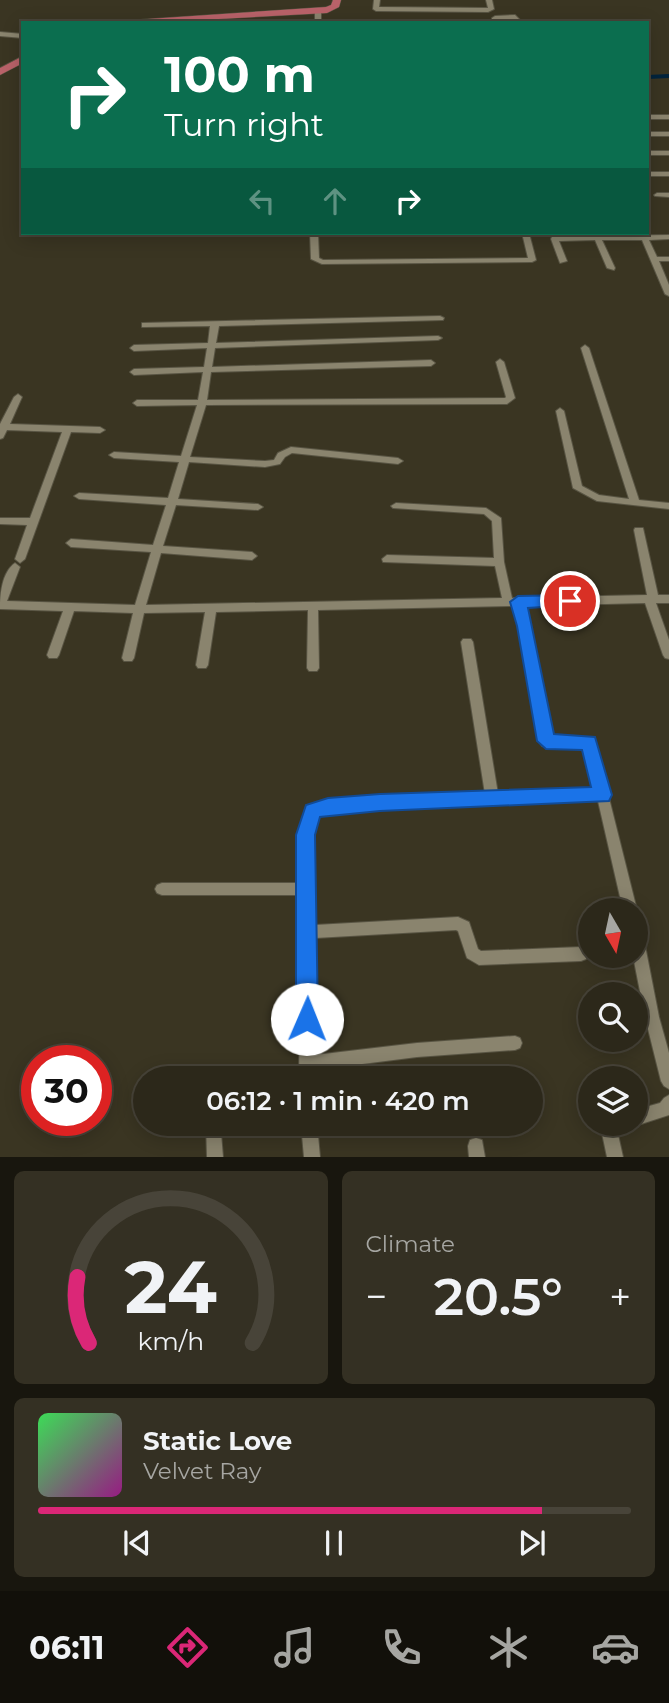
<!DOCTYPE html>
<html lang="en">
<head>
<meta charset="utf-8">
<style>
	:root { --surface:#2c281a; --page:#343023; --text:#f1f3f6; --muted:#a6a6a2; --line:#484439; --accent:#db2777 }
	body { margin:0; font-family:Montserrat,sans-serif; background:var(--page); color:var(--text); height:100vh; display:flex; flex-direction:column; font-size:26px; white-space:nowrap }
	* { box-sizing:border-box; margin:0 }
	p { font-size:23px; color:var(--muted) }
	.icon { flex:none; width:38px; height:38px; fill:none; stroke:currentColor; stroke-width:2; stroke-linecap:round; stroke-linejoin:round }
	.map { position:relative; height:1157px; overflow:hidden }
	.panel { display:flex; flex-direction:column; gap:14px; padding:14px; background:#18160e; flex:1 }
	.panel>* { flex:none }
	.guide { position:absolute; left:21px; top:21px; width:628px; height:214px; border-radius:0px; box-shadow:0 4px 18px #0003,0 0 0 2px var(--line); background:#0b6e4f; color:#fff; overflow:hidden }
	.needle { width:46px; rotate:171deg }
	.controls { position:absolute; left:578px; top:898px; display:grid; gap:14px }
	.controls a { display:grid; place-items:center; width:70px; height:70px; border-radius:50%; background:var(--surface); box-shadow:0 4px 18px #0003,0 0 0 2px var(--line); font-size:35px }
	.speed { position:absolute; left:21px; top:1045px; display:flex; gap:14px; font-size:35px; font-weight:700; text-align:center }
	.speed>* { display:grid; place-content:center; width:91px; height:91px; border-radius:50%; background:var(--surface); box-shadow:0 4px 18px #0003,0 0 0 2px var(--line); line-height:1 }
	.speed .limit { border:10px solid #d22; background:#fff; color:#111 }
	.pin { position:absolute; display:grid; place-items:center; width:60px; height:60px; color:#fff; margin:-30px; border:4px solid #fff; border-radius:50%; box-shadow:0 2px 7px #0007 }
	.me { position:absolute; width:77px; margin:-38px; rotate:1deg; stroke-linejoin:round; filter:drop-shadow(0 0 5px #0008) }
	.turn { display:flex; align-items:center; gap:24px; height:147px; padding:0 28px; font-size:32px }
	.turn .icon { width:91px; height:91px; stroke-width:2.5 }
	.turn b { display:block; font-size:49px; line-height:60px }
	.lanes { display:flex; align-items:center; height:66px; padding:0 28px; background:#0003; justify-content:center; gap:35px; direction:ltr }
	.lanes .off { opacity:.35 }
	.big { font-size:52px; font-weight:600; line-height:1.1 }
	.panel .widget { flex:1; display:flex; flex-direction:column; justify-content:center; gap:10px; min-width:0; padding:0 24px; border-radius:10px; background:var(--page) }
	.panel .dial { align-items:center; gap:0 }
	.dial svg { height:182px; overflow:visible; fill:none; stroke:var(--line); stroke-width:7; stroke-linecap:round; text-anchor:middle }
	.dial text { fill:var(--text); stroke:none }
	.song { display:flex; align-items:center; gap:21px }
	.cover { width:84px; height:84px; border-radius:10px; background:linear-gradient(135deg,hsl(130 70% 55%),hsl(310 70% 35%)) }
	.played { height:7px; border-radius:4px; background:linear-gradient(90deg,var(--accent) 85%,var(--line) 85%) }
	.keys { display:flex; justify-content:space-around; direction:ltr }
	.heat { display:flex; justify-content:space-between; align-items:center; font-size:38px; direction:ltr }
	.panel .tiles { flex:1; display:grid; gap:14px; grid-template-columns:1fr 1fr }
	.widget:last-child { grid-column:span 2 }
	.trip { position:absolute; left:133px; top:1066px; width:410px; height:70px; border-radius:35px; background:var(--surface); box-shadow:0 4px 18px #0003,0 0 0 2px var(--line); font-weight:600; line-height:70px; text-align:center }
	.menu { display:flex; height:112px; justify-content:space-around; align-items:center; background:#12100a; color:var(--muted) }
	.menu .icon { width:49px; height:49px }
	.menu .current { color:var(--accent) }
	.menu b { font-size:32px; color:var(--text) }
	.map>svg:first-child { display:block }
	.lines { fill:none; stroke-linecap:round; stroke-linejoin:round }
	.canal { fill:#02243d; fill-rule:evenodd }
	.minor-casing { stroke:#585443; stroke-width:2 }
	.primary-casing { stroke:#585443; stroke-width:1 }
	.minor { fill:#8a846e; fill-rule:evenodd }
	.primary { fill:#b96269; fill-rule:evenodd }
	.route { fill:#1a73e8; stroke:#114b97; stroke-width:2 }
</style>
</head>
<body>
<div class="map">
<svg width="669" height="1157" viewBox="0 0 669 1157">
	<rect width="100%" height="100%" fill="#3a3522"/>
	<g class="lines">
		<polygon class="canal" points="669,74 669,78 648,79 648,75"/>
		<defs>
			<g id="minor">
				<polygon points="374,0 380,0 379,7 488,8 486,0 492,0 494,9 488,12 376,11 373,9"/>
				<polygon points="318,11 321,13 321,23 315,23 315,13"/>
				<polygon points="515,15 523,23 518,23 514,19 498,19 498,23 492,21 452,23 492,21 492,18 495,16"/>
				<polygon points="0,32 23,34 23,38 0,36"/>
				<rect x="648" y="115" width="21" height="4"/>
				<rect x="648" y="132" width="21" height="4"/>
				<rect x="648" y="151" width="21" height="4"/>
				<rect x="648" y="172" width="21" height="4"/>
				<polygon points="657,193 669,193 669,197 655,196 654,195"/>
				<polygon points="310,233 318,233 319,258 323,260 528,258 522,233 529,233 536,260 532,262 322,264 311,259"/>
				<polygon points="592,233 598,233 600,236 669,235 669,239 649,240 657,257 669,257 669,261 659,261 669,285 669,296 665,294 642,240 602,240 615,268 614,270 607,268 595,240 559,241 567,261 560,263 551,239 552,237 593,236"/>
				<path d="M 440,316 L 444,318 L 443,320 L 219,326 L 216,343 L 438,336 L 442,338 L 438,340 L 215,348 L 212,367 L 431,360 L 435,363 L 431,366 L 211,372 L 207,400 L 505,398 L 506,397 L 496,362 L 500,359 L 504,362 L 515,398 L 507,404 L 206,405 L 190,457 L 265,461 L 274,460 L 278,453 L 291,447 L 398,458 L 403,461 L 398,464 L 292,453 L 285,457 L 280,464 L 265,467 L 189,462 L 178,499 L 258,504 L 263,507 L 258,510 L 176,505 L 163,546 L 252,552 L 257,556 L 252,560 L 161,553 L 146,605 L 502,598 L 495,566 L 383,562 L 382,559 L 387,555 L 494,558 L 492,521 L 484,514 L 393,508 L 391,506 L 396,503 L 486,508 L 501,518 L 504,562 L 512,598 L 647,595 L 634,530 L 635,528 L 643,528 L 658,595 L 669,595 L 669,603 L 656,603 L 669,640 L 669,659 L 665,658 L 663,655 L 645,603 L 525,606 L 531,626 L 551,737 L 589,737 L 593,738 L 595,742 L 637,910 L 635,913 L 635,910 L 623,910 L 598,801 L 328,811 L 317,815 L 311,835 L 315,925 L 458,917 L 469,922 L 478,949 L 481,951 L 581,947 L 586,949 L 588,954 L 586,959 L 581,961 L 479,965 L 467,958 L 458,931 L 456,930 L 315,938 L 315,1055 L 417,1043 L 515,1036 L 520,1038 L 522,1043 L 520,1048 L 515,1050 L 417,1057 L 315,1070 L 315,1078 L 299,1078 L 301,895 L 162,895 L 157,893 L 155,889 L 157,885 L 162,883 L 301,883 L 299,835 L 308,807 L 328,801 L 485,794 L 461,642 L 463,639 L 471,639 L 473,642 L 498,794 L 595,790 L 584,747 L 546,747 L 542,746 L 540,742 L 521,626 L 514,606 L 318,610 L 319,668 L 317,671 L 309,671 L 307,668 L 308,610 L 216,612 L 208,665 L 206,668 L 198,668 L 196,665 L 205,612 L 144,613 L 134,658 L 132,661 L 124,661 L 122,658 L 133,613 L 74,611 L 59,655 L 57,658 L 49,658 L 47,655 L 63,611 L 0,609 C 0,594 2,572 15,563 L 20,567 L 7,601 L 135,605 L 151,552 L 71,547 L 66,543 L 71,539 L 153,545 L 166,505 L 79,499 L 74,496 L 79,493 L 168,498 L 179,462 L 114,458 L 109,455 L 114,452 L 181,456 L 197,405 L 137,406 L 133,403 L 137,400 L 198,400 L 203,372 L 134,375 L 130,372 L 134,369 L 204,367 L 207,348 L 134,351 L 130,348 L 134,345 L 208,343 L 210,326 L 145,327 L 142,327 L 142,323 Z"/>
				<polygon points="585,345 589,348 639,500 669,503 669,509 597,501 573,488 556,411 560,408 564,411 582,486 599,495 629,499 581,348"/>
				<polygon points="18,394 22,397 10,424 100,427 105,430 100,433 71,432 25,559 20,563 15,559 27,525 0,524 0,518 30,518 62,432 7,430 3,438 0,439 0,424 14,397"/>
				<polygon points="635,924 640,925 642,930 659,1017 669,1053 669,1089 664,1086 661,1081 645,1017 633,956 635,956"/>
				<polygon points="669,1095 669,1115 635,1126 630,1124 635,1124 635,1110 660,1103 664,1098"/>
				<polygon points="206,1124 253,1124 251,1130 245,1132 221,1133 223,1157 207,1157"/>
				<polygon points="301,1124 317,1124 320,1157 304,1157"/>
				<polygon points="600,1124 620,1124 617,1130 623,1157 607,1157"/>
				<polygon points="476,1138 482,1140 485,1157 469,1157 468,1146 470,1140"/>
			</g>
			<g id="primary">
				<polygon points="333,0 341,0 339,7 327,13 144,23 88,23 326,7 331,5"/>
				<polygon points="23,56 23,63 0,75 0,68"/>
			</g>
		</defs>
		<use href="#minor" class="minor-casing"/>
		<use href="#primary" class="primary-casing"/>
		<use href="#minor" class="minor"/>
		<use href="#primary" class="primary"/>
	</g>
	<polygon class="route" points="570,595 578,601 576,605 528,608 554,734 595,737 612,795 609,801 380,811 320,817 315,835 318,1019 315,1027 307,1030 299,1027 296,1019 296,835 306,805 328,798 380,794 591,787 582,750 546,749 537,741 517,626 510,602 518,596"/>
</svg>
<div class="controls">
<a><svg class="needle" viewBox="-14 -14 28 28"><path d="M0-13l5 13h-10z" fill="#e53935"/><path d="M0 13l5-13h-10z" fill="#a6a6a2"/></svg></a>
<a><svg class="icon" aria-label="search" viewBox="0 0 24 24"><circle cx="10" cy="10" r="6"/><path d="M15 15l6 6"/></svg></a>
<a><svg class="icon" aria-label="layers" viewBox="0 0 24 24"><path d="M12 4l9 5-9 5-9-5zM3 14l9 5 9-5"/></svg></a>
</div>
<div class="speed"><div class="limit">30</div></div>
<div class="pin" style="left:570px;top:601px;background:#d93025"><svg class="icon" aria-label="arrive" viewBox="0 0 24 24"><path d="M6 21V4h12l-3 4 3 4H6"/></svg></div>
<svg class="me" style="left:307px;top:1019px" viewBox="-20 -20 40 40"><circle r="19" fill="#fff"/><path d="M0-13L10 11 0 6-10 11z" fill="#1a73e8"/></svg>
<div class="trip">06:12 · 1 min · 420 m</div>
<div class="guide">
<div class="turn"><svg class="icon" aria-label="right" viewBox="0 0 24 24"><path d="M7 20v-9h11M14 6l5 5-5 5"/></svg><div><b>100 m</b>Turn right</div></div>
<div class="lanes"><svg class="icon off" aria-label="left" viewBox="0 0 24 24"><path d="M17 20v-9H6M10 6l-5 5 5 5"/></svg><svg class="icon off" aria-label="ahead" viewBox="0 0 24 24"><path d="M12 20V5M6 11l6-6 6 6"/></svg><svg class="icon" aria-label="right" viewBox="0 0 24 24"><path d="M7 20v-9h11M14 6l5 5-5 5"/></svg></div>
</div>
</div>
<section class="panel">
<div class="tiles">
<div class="widget dial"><svg viewBox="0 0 100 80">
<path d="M14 69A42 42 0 1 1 86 69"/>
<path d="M14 69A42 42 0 0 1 9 40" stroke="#db2777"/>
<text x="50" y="56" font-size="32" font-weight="700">24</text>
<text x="50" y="72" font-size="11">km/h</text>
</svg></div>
<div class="widget"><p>Climate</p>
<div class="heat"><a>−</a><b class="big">20.5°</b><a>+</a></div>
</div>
<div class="widget">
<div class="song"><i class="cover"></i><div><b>Static Love</b><p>Velvet Ray</p></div></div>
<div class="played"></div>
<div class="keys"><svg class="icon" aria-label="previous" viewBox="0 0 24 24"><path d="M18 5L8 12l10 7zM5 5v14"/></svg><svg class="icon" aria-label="pause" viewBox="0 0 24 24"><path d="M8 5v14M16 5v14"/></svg><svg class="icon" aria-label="next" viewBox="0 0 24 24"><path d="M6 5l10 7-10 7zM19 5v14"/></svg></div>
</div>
</div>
</section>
<nav class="menu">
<b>06:11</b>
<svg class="icon current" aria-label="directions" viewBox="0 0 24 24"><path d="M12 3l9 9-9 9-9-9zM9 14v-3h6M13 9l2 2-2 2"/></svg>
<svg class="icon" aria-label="music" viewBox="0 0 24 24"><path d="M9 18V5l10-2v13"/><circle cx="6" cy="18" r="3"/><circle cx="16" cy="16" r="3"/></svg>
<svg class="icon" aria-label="phone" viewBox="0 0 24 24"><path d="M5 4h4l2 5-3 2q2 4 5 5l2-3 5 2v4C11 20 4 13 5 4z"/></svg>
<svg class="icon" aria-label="climate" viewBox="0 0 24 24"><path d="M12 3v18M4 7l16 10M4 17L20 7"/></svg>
<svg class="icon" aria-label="car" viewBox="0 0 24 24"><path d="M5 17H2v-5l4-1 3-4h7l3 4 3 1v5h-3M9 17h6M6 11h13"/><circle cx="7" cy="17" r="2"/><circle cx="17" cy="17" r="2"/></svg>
</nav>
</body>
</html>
